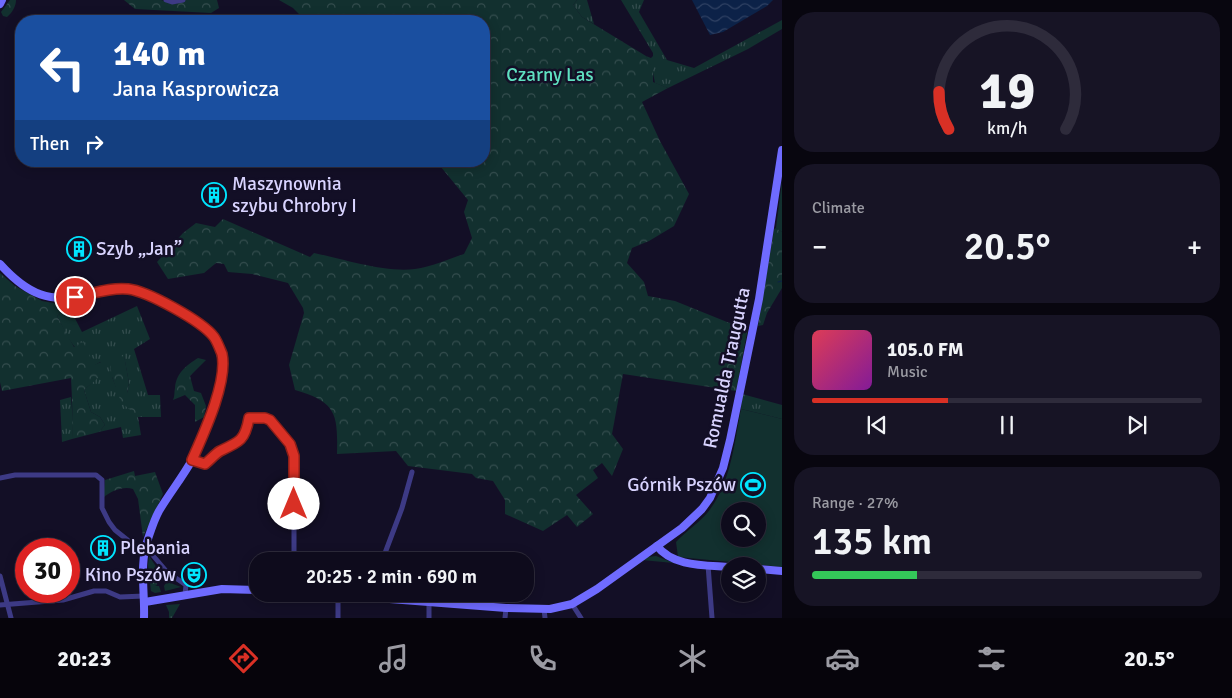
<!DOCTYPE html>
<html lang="en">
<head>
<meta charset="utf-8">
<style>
	:root { --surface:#0e0b1c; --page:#171425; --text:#f1f3f6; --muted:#9b9ba3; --line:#2e2b3b; --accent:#d93025 }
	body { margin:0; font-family:Signika,sans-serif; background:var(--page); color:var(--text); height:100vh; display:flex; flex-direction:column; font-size:19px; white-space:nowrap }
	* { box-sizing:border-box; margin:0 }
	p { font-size:16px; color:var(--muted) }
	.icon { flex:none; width:28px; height:28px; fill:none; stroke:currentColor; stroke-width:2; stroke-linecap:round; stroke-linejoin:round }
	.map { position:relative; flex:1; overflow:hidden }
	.drawer { display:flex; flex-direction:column; gap:12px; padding:12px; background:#08060f; width:450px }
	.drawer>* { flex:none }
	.top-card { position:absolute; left:15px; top:15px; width:475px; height:152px; border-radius:20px; box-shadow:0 2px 12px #0003,0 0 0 1px var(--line); background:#1a4fa0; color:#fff; overflow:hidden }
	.controls { position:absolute; left:721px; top:502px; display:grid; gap:10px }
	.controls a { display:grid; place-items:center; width:45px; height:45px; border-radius:50%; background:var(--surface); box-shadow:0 2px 12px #0003,0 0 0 1px var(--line); font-size:25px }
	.speed { position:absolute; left:15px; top:538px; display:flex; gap:10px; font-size:25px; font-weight:700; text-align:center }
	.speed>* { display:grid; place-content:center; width:65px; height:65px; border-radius:50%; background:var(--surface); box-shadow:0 2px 12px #0003,0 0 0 1px var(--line); line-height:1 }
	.speed .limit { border:8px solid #d22; background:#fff; color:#111 }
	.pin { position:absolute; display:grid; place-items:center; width:42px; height:42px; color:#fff; margin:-21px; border:2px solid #fff; border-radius:50%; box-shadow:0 1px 5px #0007 }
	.me { position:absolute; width:55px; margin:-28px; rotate:0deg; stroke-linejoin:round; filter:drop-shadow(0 0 4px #0008) }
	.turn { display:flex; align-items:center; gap:18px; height:105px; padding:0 15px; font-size:22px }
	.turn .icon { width:65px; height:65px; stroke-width:2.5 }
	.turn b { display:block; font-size:35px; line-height:42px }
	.then { display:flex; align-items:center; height:48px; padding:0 15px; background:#0003; gap:10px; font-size:19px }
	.big { font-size:38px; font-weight:600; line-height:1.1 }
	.drawer .tile { flex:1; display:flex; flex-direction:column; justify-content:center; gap:8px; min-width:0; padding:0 18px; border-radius:20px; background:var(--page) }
	.drawer .dial { align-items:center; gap:0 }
	.dial svg { height:130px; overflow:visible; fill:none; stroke:var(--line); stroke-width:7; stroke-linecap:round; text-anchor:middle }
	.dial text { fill:var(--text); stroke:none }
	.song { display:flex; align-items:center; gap:15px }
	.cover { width:60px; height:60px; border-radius:8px; background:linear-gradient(135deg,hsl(350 70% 55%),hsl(290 70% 35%)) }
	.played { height:5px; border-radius:2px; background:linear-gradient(90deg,var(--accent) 35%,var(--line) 35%) }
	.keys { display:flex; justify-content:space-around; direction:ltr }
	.heat { display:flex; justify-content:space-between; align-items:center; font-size:28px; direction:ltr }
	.charge { height:8px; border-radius:4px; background:linear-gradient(90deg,#34c759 27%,var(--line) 0) }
	.trip { position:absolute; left:249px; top:552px; width:285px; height:50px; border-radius:20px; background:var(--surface); box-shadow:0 2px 12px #0003,0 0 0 1px var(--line); font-weight:600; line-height:50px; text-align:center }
	.tabs { display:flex; height:80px; justify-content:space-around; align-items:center; background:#06040b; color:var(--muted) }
	.tabs .icon { width:35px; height:35px }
	.tabs .selected { color:var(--accent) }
	.tabs b { font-size:22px; color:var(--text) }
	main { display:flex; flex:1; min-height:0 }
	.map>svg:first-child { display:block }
	.grass { fill:url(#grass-tufts); fill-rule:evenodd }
	.forest { fill:url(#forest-crowns) }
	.garden { fill:#12302f; fill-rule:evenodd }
	.water { fill:url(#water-waves) }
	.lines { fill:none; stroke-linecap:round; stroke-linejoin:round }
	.stream { stroke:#0c2248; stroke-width:1 }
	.street { stroke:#3d3a85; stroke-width:5 }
	.secondary { stroke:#6f6bff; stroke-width:8 }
	.route-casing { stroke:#8d1f18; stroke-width:12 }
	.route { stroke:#d93025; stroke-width:9 }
	.labels { text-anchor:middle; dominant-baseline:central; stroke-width:5; stroke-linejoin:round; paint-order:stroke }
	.park-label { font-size:19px; fill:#5fe0c0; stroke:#130f26 }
	.poi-label { font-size:19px; fill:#d9d4ff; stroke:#130f26; text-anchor:start }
	.street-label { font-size:19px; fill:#d9d4ff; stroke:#130f26 }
</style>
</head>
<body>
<main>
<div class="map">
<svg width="782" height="618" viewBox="0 0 782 618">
	<defs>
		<pattern id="grass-tufts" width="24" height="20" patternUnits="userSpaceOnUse" patternTransform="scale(1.25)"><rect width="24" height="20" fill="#12302f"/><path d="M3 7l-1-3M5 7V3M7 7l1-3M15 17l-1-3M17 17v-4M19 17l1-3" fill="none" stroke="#344d4e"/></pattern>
		<pattern id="forest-crowns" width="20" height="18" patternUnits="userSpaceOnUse" patternTransform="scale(1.25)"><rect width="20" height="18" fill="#12302f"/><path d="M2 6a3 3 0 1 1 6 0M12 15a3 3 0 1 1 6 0" fill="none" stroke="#344d4e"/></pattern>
		<pattern id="water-waves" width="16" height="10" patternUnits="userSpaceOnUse" patternTransform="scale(1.25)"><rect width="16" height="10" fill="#0c2248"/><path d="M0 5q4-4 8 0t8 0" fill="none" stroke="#2f4163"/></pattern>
	</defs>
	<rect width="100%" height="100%" fill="#130f26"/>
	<g class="grass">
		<polygon points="577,0 587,0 594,24 582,17 573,5"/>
		<polygon points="621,0 644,0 639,12 667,60 694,68 782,20 782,29 748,49 668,88 655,83 652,68 646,56 651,58 653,56 653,53"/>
		<polygon points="782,181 782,232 776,228"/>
		<path d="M 67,303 L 82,332 L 137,306 L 150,339 L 134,349 L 148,395 L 160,395 L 161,417 L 138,417 L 141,435 L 123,438 L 121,427 L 99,432 L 105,425 L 100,417 L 91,412 L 84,390 L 98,377 L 94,365 L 101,362 C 72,353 70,340 57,316 L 66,309 L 65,305 L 60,304 ZM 124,356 L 129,383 L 127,393 L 116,387 L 112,377 Z"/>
		<polygon points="742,394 782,405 782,419 741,409"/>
		<polygon points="71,397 73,423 72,439 62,442 60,400"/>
		<polygon points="149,556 159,571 158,573 153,574 152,570 150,571 151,576 158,574 157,585 155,586 159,586 161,592 155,593 151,591 148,565"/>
		<polygon points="656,556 674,563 642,560 648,557"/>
		<polygon points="164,574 173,584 181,587 165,591 164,586 166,583 165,581 166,580 162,576"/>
		<polygon points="298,595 333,597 336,601 301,602 297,599"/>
		<polygon points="180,604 172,618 169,618 169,612 166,605"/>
	</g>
	<g class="forest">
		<path d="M 10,0 L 16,0 C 16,6 12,13 7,17 L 3,16 L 1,12 Z"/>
		<polygon points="124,0 161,0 175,4 186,0 217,0 219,8 211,13 135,9"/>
		<path d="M 279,0 L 577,0 L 573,5 L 582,17 L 646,56 L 653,68 L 653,82 L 668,88 L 642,102 L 660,141 L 689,194 L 674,226 L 649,241 L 632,248 L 627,263 L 644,282 L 648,296 L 675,301 L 727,322 L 748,328 L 736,391 L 623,374 L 612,434 L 623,449 L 612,476 L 602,463 L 593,470 L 598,478 L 576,495 L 593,514 L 577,527 L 567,515 L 543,531 L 505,514 L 505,500 L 493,481 L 476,478 L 472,474 L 408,466 L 396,451 L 337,454 C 338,413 336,402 295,390 L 289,365 L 304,313 L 303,308 L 288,283 L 252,274 L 228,272 L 224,264 L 216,263 L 204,273 L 168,279 L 157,262 L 183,233 L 196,223 L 215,227 L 223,219 L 310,257 L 314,253 C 343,259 386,273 415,269 C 431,267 448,259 464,254 L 472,238 L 464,212 L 468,200 L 436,161 L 484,161 L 484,21 L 306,21 L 293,8 Z"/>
		<polygon points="776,228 782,232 782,288 767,313 763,325 758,326 774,229"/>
		<path d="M 0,273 L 15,286 L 42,301 L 65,305 L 66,309 L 57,316 L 74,347 L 84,341 L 91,358 L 102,361 L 95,365 L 99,377 L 84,390 L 91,412 L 100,417 L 105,425 L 99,432 L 72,439 C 73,419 72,398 71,378 L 2,391 L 0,382 Z"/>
		<polygon points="124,355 129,383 127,393 136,405 138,411 135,414 121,402 112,377 110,363 113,358"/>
		<path d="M 198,358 L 206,360 L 190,376 L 194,391 L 201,393 L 206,406 L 204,417 L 195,422 L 195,405 L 185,395 L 173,400 C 175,396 174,392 175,388 C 176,373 187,365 198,358 Z"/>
		<path d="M 134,471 L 135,476 L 155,472 L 163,494 L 143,537 L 138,499 L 133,489 C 123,486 111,491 103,498 L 105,480 Z"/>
	</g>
	<path class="garden" d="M 741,409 L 782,419 L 782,567 L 678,557 L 676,542 C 686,531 699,523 708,512 C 731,483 734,444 741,409 ZM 730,511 L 758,511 L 758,539 L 730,539 Z"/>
	<polygon class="water" points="692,0 773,0 767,6 723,32 710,35"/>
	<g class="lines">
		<polyline class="stream" points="778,282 782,281"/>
		<g class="street">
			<polyline points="166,0 172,2 183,0"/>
			<path d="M 192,460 L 205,464 C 210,460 215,454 220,451 C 240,442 245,440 249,417 C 254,418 260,417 265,418 C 277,421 290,443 294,454 L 294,561"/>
			<polyline points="0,478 15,475 96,475 102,480 102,508 109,522 115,530 135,546 150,552 167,572 186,585 185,595"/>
			<polyline points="382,561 402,508 412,472"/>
			<polyline points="708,565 712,618"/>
			<polyline points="0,576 11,618"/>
			<polyline points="338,595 338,618"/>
			<polyline points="572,604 581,618"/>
			<polyline points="0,605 63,600 94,591 106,591 120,597 144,596"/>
			<polyline points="544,609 545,618"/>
			<polyline points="429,618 429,602"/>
			<polyline points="505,618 506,608"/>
		</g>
		<g class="secondary">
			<polyline points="0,4 2,0"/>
			<path d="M 0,264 C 28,295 50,304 90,294 C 102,291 115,287 127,289 C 143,290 158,301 172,308 C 187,316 206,324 215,339 C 234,369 207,432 192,460 C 182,478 169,494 159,511 C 154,520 151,530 148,539 C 139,563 145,593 144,618"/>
			<path d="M 657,546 C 673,567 706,565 730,567"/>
			<polyline points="758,569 782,571"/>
			<polyline points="325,594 506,608 550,609 572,604 597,589 682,528 702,509 710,498 723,468 730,440 759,299 782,150"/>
			<polyline points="145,602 222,589 258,590"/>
		</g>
	</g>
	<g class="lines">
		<defs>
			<path id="route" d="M 75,297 C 92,294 110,287 128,289 C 147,291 202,321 214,337 C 217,341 220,349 222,354 C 228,382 203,435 192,460 L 205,464 C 210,460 215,454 220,451 C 240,442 245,440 249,418 L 265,418 L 270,420 L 290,444 L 294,456 L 294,504"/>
		</defs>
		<use href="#route" class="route-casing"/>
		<use href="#route" class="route"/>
	</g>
	<defs>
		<symbol id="building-ring" viewBox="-11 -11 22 22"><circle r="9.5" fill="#130f26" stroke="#00e5ff" stroke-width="1.5"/><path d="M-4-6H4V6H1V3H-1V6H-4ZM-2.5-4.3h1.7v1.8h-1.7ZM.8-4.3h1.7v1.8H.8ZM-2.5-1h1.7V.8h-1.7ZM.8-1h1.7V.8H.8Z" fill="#00e5ff"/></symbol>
		<symbol id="stadium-ring" viewBox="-11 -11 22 22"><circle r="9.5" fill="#130f26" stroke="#00e5ff" stroke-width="1.5"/><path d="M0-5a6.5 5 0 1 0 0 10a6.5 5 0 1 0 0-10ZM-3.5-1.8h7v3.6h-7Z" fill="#00e5ff"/></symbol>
		<symbol id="theatre-ring" viewBox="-11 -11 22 22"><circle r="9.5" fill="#130f26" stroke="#00e5ff" stroke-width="1.5"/><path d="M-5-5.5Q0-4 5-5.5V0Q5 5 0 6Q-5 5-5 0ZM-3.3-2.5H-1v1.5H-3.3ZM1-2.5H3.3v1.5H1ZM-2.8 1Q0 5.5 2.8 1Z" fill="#00e5ff"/></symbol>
	</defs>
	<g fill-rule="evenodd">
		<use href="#building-ring" x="200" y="181" width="28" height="28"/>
		<use href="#building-ring" x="65" y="235" width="28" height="28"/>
		<use href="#stadium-ring" x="739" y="471" width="28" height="28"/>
		<use href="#building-ring" x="89" y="534" width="28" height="28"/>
		<use href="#theatre-ring" x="180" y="561" width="28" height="28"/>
	</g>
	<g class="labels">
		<g class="park-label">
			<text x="550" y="75">Czarny Las</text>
		</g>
		<g class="poi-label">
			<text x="232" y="184">Maszynownia<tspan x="232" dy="22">szybu Chrobry I</tspan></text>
			<text x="96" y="249">Szyb „Jan”</text>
			<text x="736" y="485" text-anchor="end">Górnik Pszów</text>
			<text x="120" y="548">Plebania</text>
			<text x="176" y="575" text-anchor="end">Kino Pszów</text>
		</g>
		<g class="street-label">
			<text transform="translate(727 368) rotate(-78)">Romualda Traugutta</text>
		</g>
	</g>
</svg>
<div class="controls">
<a><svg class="icon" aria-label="search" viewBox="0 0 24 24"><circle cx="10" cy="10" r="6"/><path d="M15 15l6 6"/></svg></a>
<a><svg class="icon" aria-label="layers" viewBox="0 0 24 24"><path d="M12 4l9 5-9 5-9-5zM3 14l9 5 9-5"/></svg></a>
</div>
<div class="speed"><div class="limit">30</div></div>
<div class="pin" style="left:75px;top:297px;background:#d93025"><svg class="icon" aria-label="arrive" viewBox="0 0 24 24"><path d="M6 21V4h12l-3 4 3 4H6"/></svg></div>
<svg class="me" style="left:294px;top:504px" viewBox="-20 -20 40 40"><circle r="19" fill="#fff"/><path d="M0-13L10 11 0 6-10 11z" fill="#d93025"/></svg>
<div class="trip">20:25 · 2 min · 690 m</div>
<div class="top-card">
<div class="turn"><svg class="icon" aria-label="left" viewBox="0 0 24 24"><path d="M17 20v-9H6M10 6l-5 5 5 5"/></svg><div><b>140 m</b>Jana Kasprowicza</div></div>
<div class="then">Then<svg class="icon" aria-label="right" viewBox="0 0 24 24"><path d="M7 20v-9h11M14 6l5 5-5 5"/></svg></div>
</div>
</div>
<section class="drawer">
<div class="tile dial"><svg viewBox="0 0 100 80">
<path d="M14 69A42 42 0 1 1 86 69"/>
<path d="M14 69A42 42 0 0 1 8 46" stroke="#d93025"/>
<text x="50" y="56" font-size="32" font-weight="700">19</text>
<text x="50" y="72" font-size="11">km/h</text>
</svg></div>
<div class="tile"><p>Climate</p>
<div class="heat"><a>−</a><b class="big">20.5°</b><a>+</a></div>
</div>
<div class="tile">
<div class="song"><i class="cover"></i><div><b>105.0 FM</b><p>Music</p></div></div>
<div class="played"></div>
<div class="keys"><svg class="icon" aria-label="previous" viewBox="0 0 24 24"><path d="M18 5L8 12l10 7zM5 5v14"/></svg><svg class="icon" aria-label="pause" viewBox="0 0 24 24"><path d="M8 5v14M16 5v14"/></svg><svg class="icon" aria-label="next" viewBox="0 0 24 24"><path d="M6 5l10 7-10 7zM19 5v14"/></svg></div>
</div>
<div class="tile"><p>Range · 27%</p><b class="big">135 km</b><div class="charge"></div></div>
</section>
</main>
<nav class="tabs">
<b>20:23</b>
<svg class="icon selected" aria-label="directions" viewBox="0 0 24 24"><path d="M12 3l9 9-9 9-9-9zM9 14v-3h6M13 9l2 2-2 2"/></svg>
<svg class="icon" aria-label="music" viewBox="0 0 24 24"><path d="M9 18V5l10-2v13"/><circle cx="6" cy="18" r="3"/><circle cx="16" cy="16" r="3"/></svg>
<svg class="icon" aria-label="phone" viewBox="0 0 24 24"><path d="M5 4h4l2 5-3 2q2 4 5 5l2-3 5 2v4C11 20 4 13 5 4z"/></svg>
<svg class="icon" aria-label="climate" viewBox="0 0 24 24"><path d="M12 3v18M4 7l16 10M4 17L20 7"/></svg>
<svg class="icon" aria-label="car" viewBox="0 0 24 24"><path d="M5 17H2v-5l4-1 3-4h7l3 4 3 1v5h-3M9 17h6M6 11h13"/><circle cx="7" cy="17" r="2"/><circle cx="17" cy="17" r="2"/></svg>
<svg class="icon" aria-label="filters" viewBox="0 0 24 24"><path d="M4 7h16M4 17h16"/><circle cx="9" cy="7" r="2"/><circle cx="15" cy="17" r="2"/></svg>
<b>20.5°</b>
</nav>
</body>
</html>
